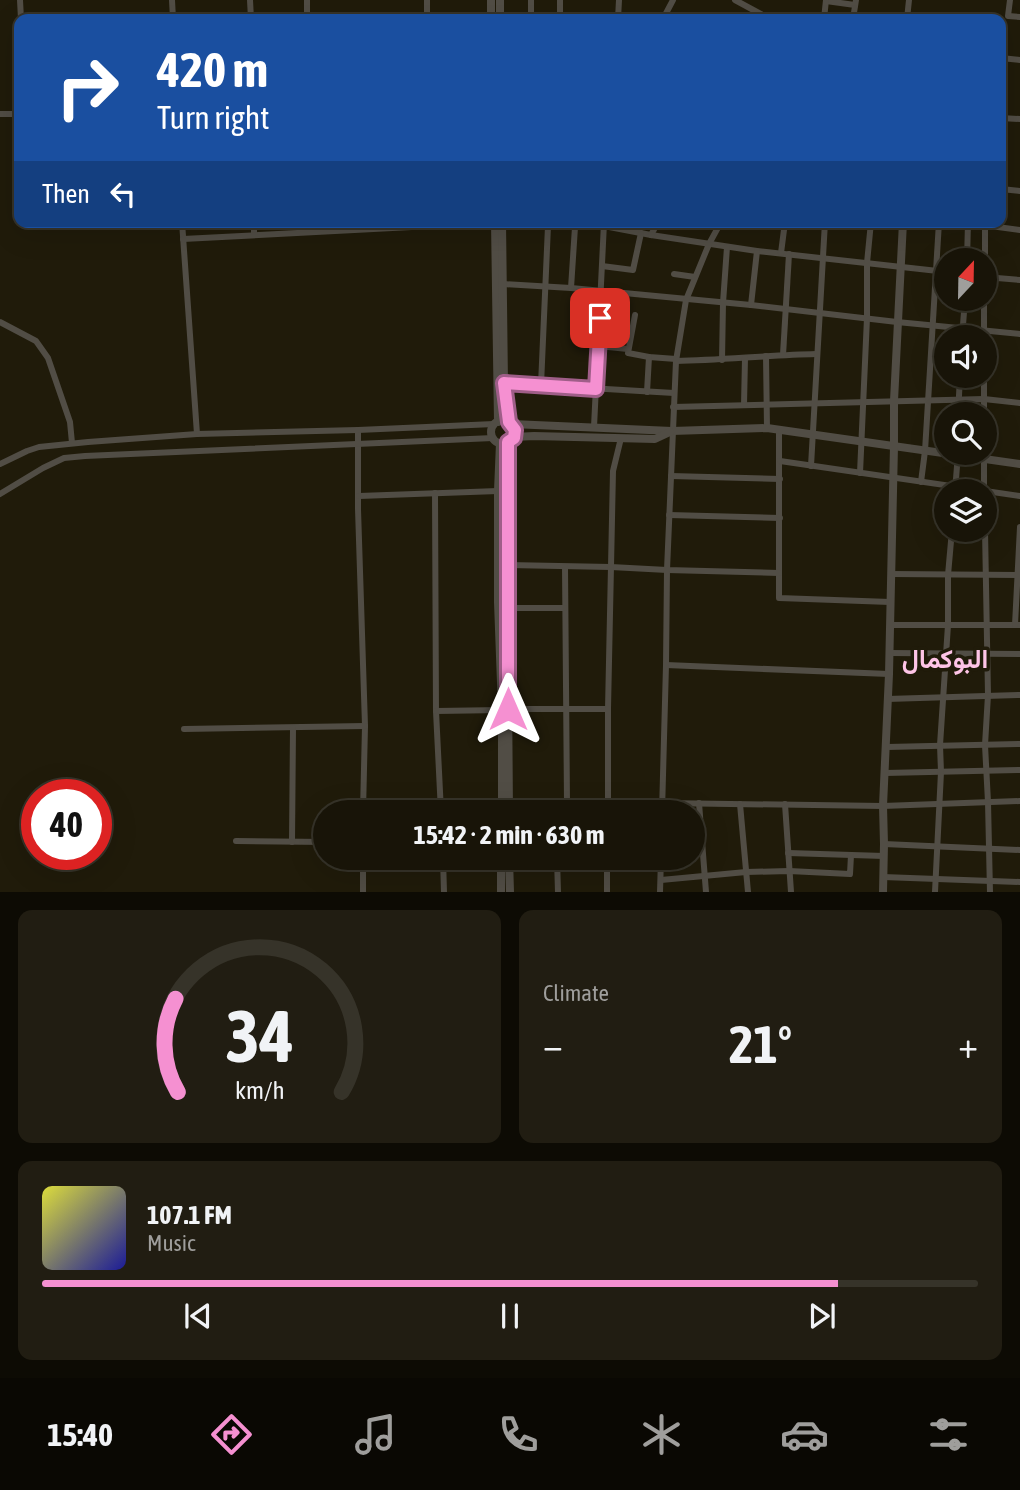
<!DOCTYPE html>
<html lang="en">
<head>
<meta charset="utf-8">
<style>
	:root { --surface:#181408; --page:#211d12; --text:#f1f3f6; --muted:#9f9e9c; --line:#363329; --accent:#f590d1 }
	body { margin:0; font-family:"Asap Condensed",Vazirmatn,sans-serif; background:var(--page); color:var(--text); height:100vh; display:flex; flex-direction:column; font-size:26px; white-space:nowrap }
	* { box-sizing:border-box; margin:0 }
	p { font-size:23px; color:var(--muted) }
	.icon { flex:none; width:38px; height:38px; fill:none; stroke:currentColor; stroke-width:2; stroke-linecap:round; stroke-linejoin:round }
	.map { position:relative; height:892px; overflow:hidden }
	.details { display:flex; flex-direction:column; gap:18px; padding:18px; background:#0d0b04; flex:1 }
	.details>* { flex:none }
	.hud { position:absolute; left:14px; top:14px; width:992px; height:214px; border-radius:14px; box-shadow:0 7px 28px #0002,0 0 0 2px var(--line); background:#1a4fa0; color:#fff; overflow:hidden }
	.needle { width:46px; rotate:22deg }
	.controls { position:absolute; left:934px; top:248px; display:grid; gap:14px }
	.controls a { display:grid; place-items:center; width:63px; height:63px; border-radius:50%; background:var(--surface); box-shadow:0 7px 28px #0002,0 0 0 2px var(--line); font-size:35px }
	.speed { position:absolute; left:21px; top:779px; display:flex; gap:14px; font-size:35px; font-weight:700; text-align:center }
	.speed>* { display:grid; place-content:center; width:91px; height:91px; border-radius:50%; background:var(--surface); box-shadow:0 7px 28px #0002,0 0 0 2px var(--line); line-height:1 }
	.speed .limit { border:10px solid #d22; background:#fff; color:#111 }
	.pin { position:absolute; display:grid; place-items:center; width:60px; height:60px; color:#fff; margin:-30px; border-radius:14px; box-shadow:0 4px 10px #0006 }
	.me { position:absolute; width:77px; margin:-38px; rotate:0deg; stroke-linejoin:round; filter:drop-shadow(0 0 5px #0008) }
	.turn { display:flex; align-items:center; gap:24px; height:147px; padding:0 28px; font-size:32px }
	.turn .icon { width:91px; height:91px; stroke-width:2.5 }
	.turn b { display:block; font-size:49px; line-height:60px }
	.then { display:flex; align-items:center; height:66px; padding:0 28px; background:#0003; gap:14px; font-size:26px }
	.big { font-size:52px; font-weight:700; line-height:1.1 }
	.details .card { flex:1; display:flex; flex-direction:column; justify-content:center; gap:10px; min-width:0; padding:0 24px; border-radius:14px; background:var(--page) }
	.details .dial { align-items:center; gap:0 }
	.dial svg { height:182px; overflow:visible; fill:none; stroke:var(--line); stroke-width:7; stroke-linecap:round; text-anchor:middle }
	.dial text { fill:var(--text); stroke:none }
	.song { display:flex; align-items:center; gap:21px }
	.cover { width:84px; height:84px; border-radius:10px; background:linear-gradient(135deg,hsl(60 70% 55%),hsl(240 70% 35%)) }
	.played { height:7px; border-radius:4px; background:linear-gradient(90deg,var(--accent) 85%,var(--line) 85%) }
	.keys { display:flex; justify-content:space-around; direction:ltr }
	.heat { display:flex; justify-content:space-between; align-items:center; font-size:38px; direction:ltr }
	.details .tiles { flex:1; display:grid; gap:18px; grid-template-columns:1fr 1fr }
	.card:last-child { grid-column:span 2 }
	.trip { position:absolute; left:313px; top:800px; width:392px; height:70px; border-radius:35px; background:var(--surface); box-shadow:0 7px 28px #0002,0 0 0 2px var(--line); font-weight:700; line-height:70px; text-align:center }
	.tabs { display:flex; height:112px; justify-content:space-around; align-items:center; background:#0a0803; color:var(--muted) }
	.tabs .icon { width:49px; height:49px }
	.tabs .active { color:var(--accent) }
	.tabs b { font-size:32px; color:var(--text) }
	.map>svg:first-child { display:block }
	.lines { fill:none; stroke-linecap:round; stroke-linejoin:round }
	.minor { stroke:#514d45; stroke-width:6 }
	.tertiary { stroke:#514d45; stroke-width:8 }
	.route-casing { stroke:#9f5e88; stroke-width:18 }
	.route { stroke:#f590d1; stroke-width:12 }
	.labels { text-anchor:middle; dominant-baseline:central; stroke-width:7; stroke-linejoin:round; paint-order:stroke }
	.district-label { font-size:26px; font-weight:bold; fill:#fec4e7; stroke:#201b0a }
</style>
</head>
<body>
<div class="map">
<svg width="1020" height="892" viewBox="0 0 1020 892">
	<rect width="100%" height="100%" fill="#201b0a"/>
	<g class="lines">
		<g class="minor">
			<polyline points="20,0 21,19"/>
			<polyline points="172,0 173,19"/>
			<polyline points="250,0 251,19"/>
			<polyline points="307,0 307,19"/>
			<polyline points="427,0 427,19"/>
			<polyline points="560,0 560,19"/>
			<polyline points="735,0 770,19"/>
			<polyline points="1010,0 1008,16 1020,17"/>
			<polyline points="826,1 855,5"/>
			<polyline points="531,19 531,0"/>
			<polyline points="618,19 619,0"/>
			<polyline points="663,19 673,0"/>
			<polyline points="824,19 826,0"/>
			<polyline points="853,19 856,0"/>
			<polyline points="907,19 909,0"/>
			<polyline points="1001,58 1020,60"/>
			<polyline points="0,114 19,114"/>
			<polyline points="1001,118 1020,119"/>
			<polyline points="1001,189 1020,191"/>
			<polyline points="182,222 197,434"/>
			<polyline points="254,222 254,235"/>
			<polyline points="961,222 1020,230"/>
			<polyline points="502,225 604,226 651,235 757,251 947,272"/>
			<polyline points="651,235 658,222"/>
			<polyline points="183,239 431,226 495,225"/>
			<polyline points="781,253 785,222"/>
			<polyline points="967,261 968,222"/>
			<polyline points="985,261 985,224"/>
			<polyline points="602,266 633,270 641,233"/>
			<polyline points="674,274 695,277"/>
			<polyline points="985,277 1020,280"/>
			<polyline points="503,284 571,288 751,305 897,322 1020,334"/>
			<polyline points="571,288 575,227"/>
			<polyline points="751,305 757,251"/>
			<polyline points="635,315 628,353 649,357 676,359"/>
			<polyline points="0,322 36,341 48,358 70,422 72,443"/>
			<polyline points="962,338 965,299"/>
			<polyline points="984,338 984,299"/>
			<polyline points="598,346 628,349"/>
			<polyline points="783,355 789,254"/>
			<polyline points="766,356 767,428"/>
			<polyline points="722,360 723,303 727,247"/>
			<path d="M 676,361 C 723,360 769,355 816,354"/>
			<polyline points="984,376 984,415"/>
			<polyline points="504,383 674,393"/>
			<polyline points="541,385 548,226"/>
			<polyline points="647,392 649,357"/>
			<polyline points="744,405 745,358"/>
			<polyline points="673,407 984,399 1020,403"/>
			<polyline points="958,415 960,376"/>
			<polyline points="594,427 604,223"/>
			<polyline points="358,430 358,509 365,726 363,812"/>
			<polyline points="779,430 779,598 890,602"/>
			<polyline points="984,453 984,492"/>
			<polyline points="780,461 1020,496"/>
			<polyline points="0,464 27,451 39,447 88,442 197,434 358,430 494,424"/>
			<polyline points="811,466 825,222"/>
			<polyline points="860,473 867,318 867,263 871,222"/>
			<polyline points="671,476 780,479"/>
			<polyline points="921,482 925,451 939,222"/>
			<polyline points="955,492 958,453"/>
			<polyline points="435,493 436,711 441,812"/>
			<polyline points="0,494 43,468 64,458 85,456 493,438"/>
			<polyline points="359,496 498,491"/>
			<polyline points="669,515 780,518"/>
			<polyline points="985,530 988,695 985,745 988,802 990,892"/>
			<polyline points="507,565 611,567 667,570 779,573"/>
			<polyline points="565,567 567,803"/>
			<polyline points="891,574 1020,575"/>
			<polyline points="508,608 564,608"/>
			<polyline points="890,625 1020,625"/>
			<polyline points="1015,625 1020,527"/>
			<polyline points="889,653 1020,654"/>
			<polyline points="666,665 889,674"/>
			<polyline points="887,699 1020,695"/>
			<polyline points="507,709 608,709"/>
			<polyline points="436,711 502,710"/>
			<polyline points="184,729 365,726"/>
			<polyline points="887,747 1020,744"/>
			<polyline points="885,773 1020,770"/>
			<polyline points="699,803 706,892"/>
			<polyline points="508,804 663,803 883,806 1020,801"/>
			<polyline points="740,804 748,892"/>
			<polyline points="785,804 791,892"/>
			<polyline points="608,812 608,709 613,471 621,438"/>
			<polyline points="662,812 666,665 667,570 676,361 686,300 709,244 721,222"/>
			<polyline points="236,841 326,842"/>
			<polyline points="292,842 293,728"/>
			<polyline points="884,844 1020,850"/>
			<polyline points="788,853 884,856"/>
			<polyline points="443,858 444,892"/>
			<polyline points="557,858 558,892"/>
			<polyline points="883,877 1020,882"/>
			<polyline points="661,880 746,872 789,871 850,874 851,855"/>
			<polyline points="363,892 363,858"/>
			<polyline points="607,892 607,858"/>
			<polyline points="660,892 661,858"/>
			<polyline points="935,892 941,772 940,745 948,625 948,575 952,530"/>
		</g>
		<g class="tertiary">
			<polyline points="491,0 491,19"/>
			<polyline points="500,0 500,19"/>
			<polyline points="495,222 498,422"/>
			<polyline points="502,222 504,383 509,422"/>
			<circle cx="503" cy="432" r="12"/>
			<polyline points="512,424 672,431 767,428 1020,464"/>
			<polyline points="514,437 534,436 655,439 670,432"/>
			<polyline points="508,442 507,565 509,812"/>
			<polyline points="500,443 498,491 498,602 502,710 502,812"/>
			<polyline points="509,858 510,892"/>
			<polyline points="501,892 501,858"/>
			<polyline points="883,892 884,844 883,806 889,674 894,446 894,401 903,222"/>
		</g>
	</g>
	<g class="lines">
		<defs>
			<polyline id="route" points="508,709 508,442 514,438 515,430 509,422 504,383 596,389 600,318"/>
		</defs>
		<use href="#route" class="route-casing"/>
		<use href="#route" class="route"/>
	</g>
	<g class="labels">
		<g class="district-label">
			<text x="945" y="659">البوكمال</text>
		</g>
	</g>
</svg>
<div class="controls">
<a><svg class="needle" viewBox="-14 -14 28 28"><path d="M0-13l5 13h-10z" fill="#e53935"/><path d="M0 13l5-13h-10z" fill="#9f9e9c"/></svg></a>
<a><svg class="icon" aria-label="sound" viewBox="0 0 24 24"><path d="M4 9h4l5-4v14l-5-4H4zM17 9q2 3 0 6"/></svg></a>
<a><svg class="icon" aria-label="search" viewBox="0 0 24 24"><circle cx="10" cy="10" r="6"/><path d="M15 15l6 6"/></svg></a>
<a><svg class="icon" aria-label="layers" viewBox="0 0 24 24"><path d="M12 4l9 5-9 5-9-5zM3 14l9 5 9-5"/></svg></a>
</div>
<div class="speed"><div class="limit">40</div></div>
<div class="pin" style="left:600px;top:318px;background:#d93025"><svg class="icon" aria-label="arrive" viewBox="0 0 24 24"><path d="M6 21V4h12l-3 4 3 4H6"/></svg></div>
<svg class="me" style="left:508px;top:709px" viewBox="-20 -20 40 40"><path d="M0-17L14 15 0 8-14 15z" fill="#f590d1" stroke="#fff" stroke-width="4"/></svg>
<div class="trip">15:42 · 2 min · 630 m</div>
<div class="hud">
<div class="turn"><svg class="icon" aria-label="right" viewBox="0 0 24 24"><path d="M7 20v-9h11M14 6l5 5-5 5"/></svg><div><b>420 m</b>Turn right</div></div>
<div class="then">Then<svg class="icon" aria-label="left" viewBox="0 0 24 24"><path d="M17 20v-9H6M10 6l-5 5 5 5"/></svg></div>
</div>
</div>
<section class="details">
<div class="tiles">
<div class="card dial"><svg viewBox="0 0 100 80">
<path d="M14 69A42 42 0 1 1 86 69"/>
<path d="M14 69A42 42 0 0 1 13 28" stroke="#f590d1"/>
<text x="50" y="56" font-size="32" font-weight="700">34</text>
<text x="50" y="72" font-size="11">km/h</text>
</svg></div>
<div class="card"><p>Climate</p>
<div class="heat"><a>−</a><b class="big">21°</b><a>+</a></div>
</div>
<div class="card">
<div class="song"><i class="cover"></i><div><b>107.1 FM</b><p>Music</p></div></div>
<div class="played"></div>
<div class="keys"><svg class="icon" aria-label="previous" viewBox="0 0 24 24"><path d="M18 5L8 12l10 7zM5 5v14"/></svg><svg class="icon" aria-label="pause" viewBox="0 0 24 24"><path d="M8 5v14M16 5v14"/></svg><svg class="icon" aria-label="next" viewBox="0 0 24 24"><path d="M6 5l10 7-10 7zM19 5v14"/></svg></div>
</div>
</div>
</section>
<nav class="tabs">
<b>15:40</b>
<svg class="icon active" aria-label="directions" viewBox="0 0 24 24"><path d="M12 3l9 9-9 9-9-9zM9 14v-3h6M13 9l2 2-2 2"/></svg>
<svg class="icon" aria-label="music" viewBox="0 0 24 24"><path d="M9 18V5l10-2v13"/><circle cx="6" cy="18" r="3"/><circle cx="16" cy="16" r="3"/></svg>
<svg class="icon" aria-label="phone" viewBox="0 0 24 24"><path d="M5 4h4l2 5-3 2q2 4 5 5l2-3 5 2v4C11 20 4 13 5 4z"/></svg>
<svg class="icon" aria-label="climate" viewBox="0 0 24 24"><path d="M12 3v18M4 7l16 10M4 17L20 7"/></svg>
<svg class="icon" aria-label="car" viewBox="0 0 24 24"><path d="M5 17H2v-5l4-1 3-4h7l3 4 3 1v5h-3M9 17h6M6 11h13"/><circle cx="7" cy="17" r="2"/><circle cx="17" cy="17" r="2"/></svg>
<svg class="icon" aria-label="filters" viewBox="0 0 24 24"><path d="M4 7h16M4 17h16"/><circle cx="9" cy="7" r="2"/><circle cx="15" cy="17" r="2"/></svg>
</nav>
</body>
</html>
